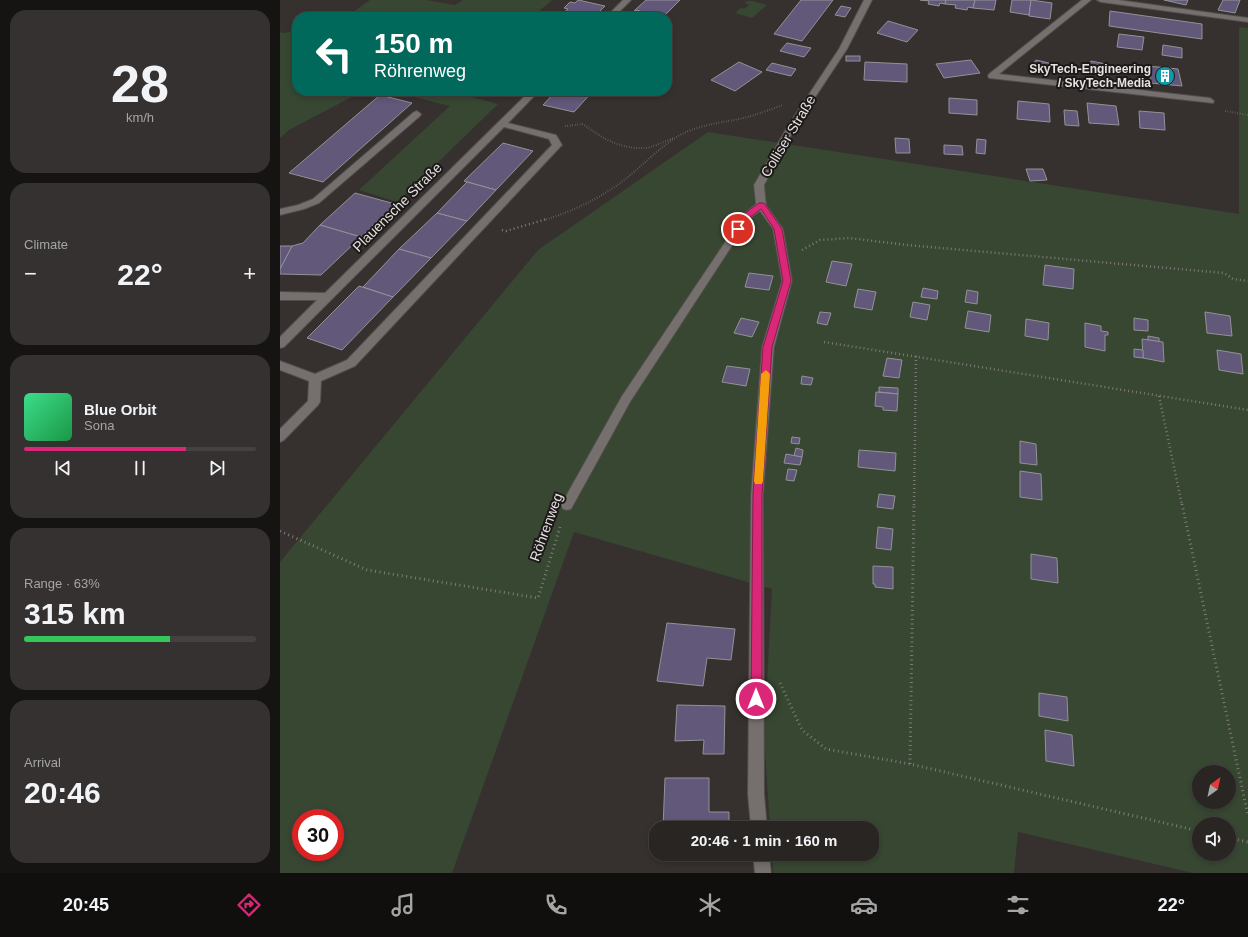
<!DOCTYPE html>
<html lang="en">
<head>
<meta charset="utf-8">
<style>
	:root { --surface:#282523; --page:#343130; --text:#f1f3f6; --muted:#a5a5a6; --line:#444241; --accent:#db2777 }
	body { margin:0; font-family:Arial,sans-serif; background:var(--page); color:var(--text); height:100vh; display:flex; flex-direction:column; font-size:15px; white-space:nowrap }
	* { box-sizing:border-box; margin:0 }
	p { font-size:13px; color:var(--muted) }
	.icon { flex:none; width:22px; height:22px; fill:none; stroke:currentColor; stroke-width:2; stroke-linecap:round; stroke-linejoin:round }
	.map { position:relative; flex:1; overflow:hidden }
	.drawer { display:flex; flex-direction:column; gap:10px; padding:10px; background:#161413; width:280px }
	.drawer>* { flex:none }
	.top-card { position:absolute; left:12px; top:12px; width:380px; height:84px; border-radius:16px; box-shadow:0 2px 6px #0003,0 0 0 1px var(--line); background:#00695c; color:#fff; overflow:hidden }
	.needle { width:26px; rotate:33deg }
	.tools { position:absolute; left:912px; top:765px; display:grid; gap:8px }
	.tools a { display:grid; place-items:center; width:44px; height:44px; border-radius:50%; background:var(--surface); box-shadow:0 2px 6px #0003,0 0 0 1px var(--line); font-size:20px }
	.speed { position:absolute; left:12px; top:809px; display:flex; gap:8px; font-size:20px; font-weight:700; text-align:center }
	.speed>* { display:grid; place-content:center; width:52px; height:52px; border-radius:50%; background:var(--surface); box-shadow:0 2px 6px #0003,0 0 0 1px var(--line); line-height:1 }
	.speed .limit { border:6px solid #d22; background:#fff; color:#111 }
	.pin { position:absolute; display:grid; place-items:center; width:34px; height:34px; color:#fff; margin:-17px; border:2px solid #fff; border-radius:50%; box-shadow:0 1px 4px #0007 }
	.me { position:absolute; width:44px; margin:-22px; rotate:0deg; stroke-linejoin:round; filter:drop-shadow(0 0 3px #0008) }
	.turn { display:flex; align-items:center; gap:14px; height:84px; padding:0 16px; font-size:18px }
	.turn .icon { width:52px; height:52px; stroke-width:2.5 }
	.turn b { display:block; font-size:28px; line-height:34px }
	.big { font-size:30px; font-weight:700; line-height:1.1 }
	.drawer .widget { flex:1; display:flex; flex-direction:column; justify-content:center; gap:6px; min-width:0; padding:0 14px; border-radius:16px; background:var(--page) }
	.drawer .dial { align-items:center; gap:0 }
	.dial b { font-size:52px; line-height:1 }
	.song { display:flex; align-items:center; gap:12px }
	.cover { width:48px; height:48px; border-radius:6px; background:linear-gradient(135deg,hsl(150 70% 55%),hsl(140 70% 35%)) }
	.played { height:4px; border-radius:2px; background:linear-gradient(90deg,var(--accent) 70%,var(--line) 70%) }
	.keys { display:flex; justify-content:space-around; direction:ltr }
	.heat { display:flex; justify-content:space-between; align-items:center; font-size:22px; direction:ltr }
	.charge { height:6px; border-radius:3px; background:linear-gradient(90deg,#34c759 63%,var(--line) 0) }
	.trip { position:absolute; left:369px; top:821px; width:230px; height:40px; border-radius:16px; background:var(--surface); box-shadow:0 2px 6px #0003,0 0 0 1px var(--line); font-weight:700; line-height:40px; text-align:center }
	.tab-bar { display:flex; height:64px; justify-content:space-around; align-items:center; background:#100f0e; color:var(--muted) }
	.tab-bar .icon { width:28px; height:28px }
	.tab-bar .on { color:var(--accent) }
	.tab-bar b { font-size:18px; color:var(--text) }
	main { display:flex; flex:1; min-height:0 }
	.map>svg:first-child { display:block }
	.green { fill:#374732; fill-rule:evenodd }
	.building { fill:#61587a; stroke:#939297 }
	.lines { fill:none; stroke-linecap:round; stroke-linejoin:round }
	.minor-casing { stroke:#514d4c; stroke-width:2 }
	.path-far2 { stroke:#7e7a78; stroke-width:2; stroke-dasharray:0.5 2; stroke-linecap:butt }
	.path-far1 { stroke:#7e7a78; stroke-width:2.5; stroke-dasharray:1 3; stroke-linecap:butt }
	.path { stroke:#7e7a78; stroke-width:3; stroke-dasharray:1 3.5; stroke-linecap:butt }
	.minor { fill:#756f6d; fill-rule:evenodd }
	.route { fill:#db2777; stroke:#8e194d }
	.slow { fill:#f59e0b }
	.labels { text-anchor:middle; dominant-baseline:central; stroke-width:4; stroke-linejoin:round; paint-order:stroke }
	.far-poi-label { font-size:12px; font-weight:bold; fill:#e6e2e1; stroke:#1c1918; text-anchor:end }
	.street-label { font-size:14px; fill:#e6e2e1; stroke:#1c1918 }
</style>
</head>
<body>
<main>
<section class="drawer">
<div class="widget dial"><b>28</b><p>km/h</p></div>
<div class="widget"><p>Climate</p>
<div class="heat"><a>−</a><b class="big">22°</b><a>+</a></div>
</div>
<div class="widget">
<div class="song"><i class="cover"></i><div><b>Blue Orbit</b><p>Sona</p></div></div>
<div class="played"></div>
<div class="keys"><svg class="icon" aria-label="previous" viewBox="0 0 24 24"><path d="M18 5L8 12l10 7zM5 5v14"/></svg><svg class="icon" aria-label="pause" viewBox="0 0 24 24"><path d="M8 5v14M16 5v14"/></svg><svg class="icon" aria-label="next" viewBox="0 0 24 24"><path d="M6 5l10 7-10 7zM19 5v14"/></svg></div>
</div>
<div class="widget"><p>Range · 63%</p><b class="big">315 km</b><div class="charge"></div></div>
<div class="widget"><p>Arrival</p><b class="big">20:46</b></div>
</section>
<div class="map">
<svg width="968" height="873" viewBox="0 0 968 873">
	<rect width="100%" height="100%" fill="#36312f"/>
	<g class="green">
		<polygon points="90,0 146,0 175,5 183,0 272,0 252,17 66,17"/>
		<polygon points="467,1 473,1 487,5 472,18 455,13 461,8 464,9 469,5 465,3"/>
		<path d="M 959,27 L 968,28 L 968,873 L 913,873 L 738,832 L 734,873 L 493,873 L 492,854 L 592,854 L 592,828 L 490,828 L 484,737 L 492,589 L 294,532 L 172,873 L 0,873 L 0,562 L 258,250 L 428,132 L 959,214 ZM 919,772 L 949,772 L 949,802 L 919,802 ZM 21,818 L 55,818 L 55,852 L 21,852 ZM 919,824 L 949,824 L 949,854 L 919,854 Z"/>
		<polygon points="17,30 17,91 83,91 9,130 0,138 0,32 4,33"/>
		<polygon points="110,91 170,91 218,104 117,202 79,190 170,106"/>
	</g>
	<g class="building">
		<polygon points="298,0 325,6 314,17 288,17 281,15 288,9 284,8 290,2 295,3"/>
		<polygon points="366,0 400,0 383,17 355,10"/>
		<polygon points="521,0 553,0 522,41 494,34"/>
		<polygon points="640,0 666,0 665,4 660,3 659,6 648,4 649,1"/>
		<polygon points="666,0 695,0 693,8 688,7 687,10 675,8 676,5 665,4"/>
		<polygon points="695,0 716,0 714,10 693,8"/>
		<polygon points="732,0 751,0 749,15 730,12"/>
		<polygon points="751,0 772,3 770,19 749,16"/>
		<polygon points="884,0 908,0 906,5"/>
		<polygon points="943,0 960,0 955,13 938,10"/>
		<polygon points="561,6 571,8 565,17 555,15"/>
		<polygon points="355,10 383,17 348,17"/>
		<polygon points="830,11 922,24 922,39 829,26"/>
		<polygon points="608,21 638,30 627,42 597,33"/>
		<polygon points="839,34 864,37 862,50 837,47"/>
		<polygon points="507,43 531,48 524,57 500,51"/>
		<polygon points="883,45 902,48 902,58 882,55"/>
		<rect x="566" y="56" width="14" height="5"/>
		<polygon points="691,60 700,73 664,78 656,64"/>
		<polygon points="756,60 769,63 764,71 751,67"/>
		<polygon points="811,61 831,65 828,75 807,70"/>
		<polygon points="459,62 482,72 455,91 431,80"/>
		<polygon points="585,62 627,64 627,82 584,80"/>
		<polygon points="492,63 516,69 511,76 486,70"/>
		<polygon points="868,66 898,69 902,86 871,83"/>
		<polygon points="276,91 313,91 294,112 263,105"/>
		<polygon points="100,95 132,103 43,182 9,173"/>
		<polygon points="669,98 697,100 697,115 669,113"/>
		<polygon points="738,101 769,104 770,122 737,119"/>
		<polygon points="807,103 836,106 839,125 809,123"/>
		<polygon points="784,110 797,111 799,126 785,125"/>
		<polygon points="859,111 884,113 885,130 860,128"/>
		<polygon points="615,138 629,139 630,153 616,153"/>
		<polygon points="697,139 706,140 705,154 696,153"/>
		<polygon points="223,143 253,151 216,190 184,181"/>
		<polygon points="664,145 682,146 683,155 664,154"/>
		<polygon points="746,169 763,169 767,180 750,181"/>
		<polygon points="187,182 216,190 187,221 157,213"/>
		<polygon points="75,193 115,204 81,237 40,225"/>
		<polygon points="157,213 187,221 151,258 119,249"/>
		<polygon points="40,225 81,237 41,275 0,274 0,269 12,246 23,243"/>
		<polygon points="0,246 12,246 0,269"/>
		<polygon points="119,249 151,258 113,297 83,287"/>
		<polygon points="552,261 572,264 566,286 546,282"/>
		<polygon points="765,265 794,269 793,289 763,285"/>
		<polygon points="469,273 493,276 489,290 465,287"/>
		<polygon points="79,286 113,297 62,350 27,338"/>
		<polygon points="643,288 658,291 657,299 641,297"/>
		<polygon points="578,289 596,292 592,310 574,307"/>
		<polygon points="687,290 698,292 697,304 685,302"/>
		<polygon points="633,302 650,305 647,320 630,317"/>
		<polygon points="688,311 711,315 709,332 685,328"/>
		<polygon points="540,312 551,313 547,325 537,323"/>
		<polygon points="925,312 950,316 952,336 927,333"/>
		<polygon points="461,318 479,322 472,337 454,333"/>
		<polygon points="854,318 868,320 868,331 854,330"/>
		<polygon points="746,319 769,323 768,340 745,336"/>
		<polygon points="805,323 821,326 821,331 828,332 828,335 825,335 825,351 805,347"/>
		<polygon points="868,336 879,338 879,342 868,340"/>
		<polygon points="862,339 883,342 884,362 863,358"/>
		<polygon points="854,349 863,350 863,358 854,357"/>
		<polygon points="937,350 961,354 963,374 939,370"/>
		<polygon points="607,358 622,360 619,378 603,376"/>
		<polygon points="447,366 470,369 466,386 442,382"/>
		<polygon points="522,376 533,378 531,385 521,384"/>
		<polygon points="599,387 618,388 618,394 599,392"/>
		<polygon points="596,392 618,394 617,411 603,410 603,407 595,406"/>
		<polygon points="512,437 520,438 519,444 511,443"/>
		<polygon points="740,441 756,444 757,465 740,463"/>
		<polygon points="516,448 523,450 522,457 514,456"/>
		<polygon points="579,450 616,453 615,471 578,467"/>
		<polygon points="506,454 522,457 520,465 504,463"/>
		<polygon points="508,469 517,470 514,481 506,480"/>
		<polygon points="740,471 761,474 762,500 740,497"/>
		<polygon points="599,494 615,496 613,509 597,507"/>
		<polygon points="598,527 613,529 611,550 596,548"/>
		<polygon points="751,554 777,558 778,583 751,579"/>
		<polygon points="593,566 613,567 613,589 595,587 595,584 593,584"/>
		<polygon points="387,623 455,629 451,660 427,658 423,686 377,681"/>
		<polygon points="759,693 787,697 788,721 759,716"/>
		<polygon points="397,705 445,706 444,754 423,754 424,740 395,741"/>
		<polygon points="765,730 792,735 794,766 766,761"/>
		<polygon points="385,778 429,778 429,812 449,812 449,828 383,828"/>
		<polygon points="381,854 449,854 449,859 381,860"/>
	</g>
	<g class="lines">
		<defs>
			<g id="minor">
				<polygon points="343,0 351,0 334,17 326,17"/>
				<polygon points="584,0 592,0 567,49 516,126 484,185 486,205 503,229 512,281 494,347 483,495 484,794 487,828 471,828 468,794 471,495 482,347 502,281 493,229 480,211 470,218 350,402 291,509 287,510 283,509 281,505 342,396 464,214 476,204 474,185 508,126 559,49"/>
				<polygon points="802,0 811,0 719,74 930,98 934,101 933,103 709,78 708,76 709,74"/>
				<polygon points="817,0 838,0 968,18 968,22 821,2"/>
				<polygon points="250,91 259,91 228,123 276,135 282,145 280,147 75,366 41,381 40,402 38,405 4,440 0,442 0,429 28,401 29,381 0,370 0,361 35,374 67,360 272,145 269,139 224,127 4,347 0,348 0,337 37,300 0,300 0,292 45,293"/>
				<polygon points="137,111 141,114 140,116 39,203 24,209 0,215 0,209 18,205 33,199 134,112"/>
				<polygon points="473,854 489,854 491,873 475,873"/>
			</g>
		</defs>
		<use href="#minor" class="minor-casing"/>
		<g class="path-far2">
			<polyline points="945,111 968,115"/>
			<path d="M 285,126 L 303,124 C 322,138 339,149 364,148 C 373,148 385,141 394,138"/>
			<path d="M 264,220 C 294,211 323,197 348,177 C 365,163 381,146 400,135 C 419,125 439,123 459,119 C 474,116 489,110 503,105"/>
		</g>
		<g class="path-far1">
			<polyline points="222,230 226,231 267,219"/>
			<polyline points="522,250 540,240 569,238 627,245 944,273 953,279 968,281"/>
			<polyline points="544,342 968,410"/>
			<polyline points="879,396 902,505"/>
			<polyline points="634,505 636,356"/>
		</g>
		<g class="path">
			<polyline points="902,504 968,816"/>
			<polyline points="0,531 87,570 258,598 281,524"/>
			<polyline points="500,683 522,730 546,749 630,764 919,831"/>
			<polyline points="630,764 634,504"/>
			<polyline points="949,838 968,842"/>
		</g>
		<use href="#minor" class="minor"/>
	</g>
	<polygon class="route" points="479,203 484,203 502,229 511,281 492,347 482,495 482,699 480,703 476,705 472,703 471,699 473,495 483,347 503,281 494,229 481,209 469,218 461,231 458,232 454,229 464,214"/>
	<polygon class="slow" points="486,370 490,374 483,481 482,484 475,484 474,481 481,374"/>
	<defs>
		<symbol id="building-disc" viewBox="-11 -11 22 22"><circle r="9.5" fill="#0f9aa8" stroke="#1c1918"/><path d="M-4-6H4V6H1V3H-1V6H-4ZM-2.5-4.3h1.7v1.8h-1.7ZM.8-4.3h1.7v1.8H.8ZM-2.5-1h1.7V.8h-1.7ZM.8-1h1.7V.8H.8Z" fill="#fff"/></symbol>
	</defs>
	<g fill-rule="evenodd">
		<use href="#building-disc" x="874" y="65" width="22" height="22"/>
	</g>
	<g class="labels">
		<g class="far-poi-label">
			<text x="871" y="69">SkyTech-Engineering<tspan x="871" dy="14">/ SkyTech-Media</tspan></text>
		</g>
		<g class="street-label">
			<text transform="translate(508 136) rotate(-59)">Colliser Straße</text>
			<text transform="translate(117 207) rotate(-45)">Plauensche Straße</text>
			<text transform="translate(266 527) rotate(-70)">Röhrenweg</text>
		</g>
	</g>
</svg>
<div class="tools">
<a><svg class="needle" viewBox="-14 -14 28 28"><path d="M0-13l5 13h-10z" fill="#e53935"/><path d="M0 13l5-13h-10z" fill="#a5a5a6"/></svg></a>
<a><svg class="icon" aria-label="sound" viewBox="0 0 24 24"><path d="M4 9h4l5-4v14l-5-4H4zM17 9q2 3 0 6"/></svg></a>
</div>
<div class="speed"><div class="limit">30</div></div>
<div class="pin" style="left:458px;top:229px;background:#d93025"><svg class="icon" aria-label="arrive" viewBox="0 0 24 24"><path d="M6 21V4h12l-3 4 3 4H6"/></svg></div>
<svg class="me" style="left:476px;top:699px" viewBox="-20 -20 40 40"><circle r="17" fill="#db2777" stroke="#fff" stroke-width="3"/><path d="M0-11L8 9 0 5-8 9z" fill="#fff"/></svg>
<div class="trip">20:46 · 1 min · 160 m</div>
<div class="top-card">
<div class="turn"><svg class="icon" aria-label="left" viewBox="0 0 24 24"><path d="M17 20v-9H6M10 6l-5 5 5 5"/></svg><div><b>150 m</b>Röhrenweg</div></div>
</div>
</div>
</main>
<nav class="tab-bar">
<b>20:45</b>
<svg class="icon on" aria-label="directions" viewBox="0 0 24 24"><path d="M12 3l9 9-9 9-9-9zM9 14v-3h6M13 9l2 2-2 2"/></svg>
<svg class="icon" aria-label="music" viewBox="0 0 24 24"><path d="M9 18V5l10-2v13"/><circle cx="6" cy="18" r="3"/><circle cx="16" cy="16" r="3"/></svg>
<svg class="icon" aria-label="phone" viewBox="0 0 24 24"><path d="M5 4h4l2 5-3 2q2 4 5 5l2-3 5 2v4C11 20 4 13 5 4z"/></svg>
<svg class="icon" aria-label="climate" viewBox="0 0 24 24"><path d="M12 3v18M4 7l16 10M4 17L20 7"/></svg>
<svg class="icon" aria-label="car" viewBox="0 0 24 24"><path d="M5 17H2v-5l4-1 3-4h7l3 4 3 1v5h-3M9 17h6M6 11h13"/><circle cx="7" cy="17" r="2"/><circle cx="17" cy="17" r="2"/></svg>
<svg class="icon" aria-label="filters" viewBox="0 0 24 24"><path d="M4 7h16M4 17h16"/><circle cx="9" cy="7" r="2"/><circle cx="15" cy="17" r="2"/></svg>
<b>22°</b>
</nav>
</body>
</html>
